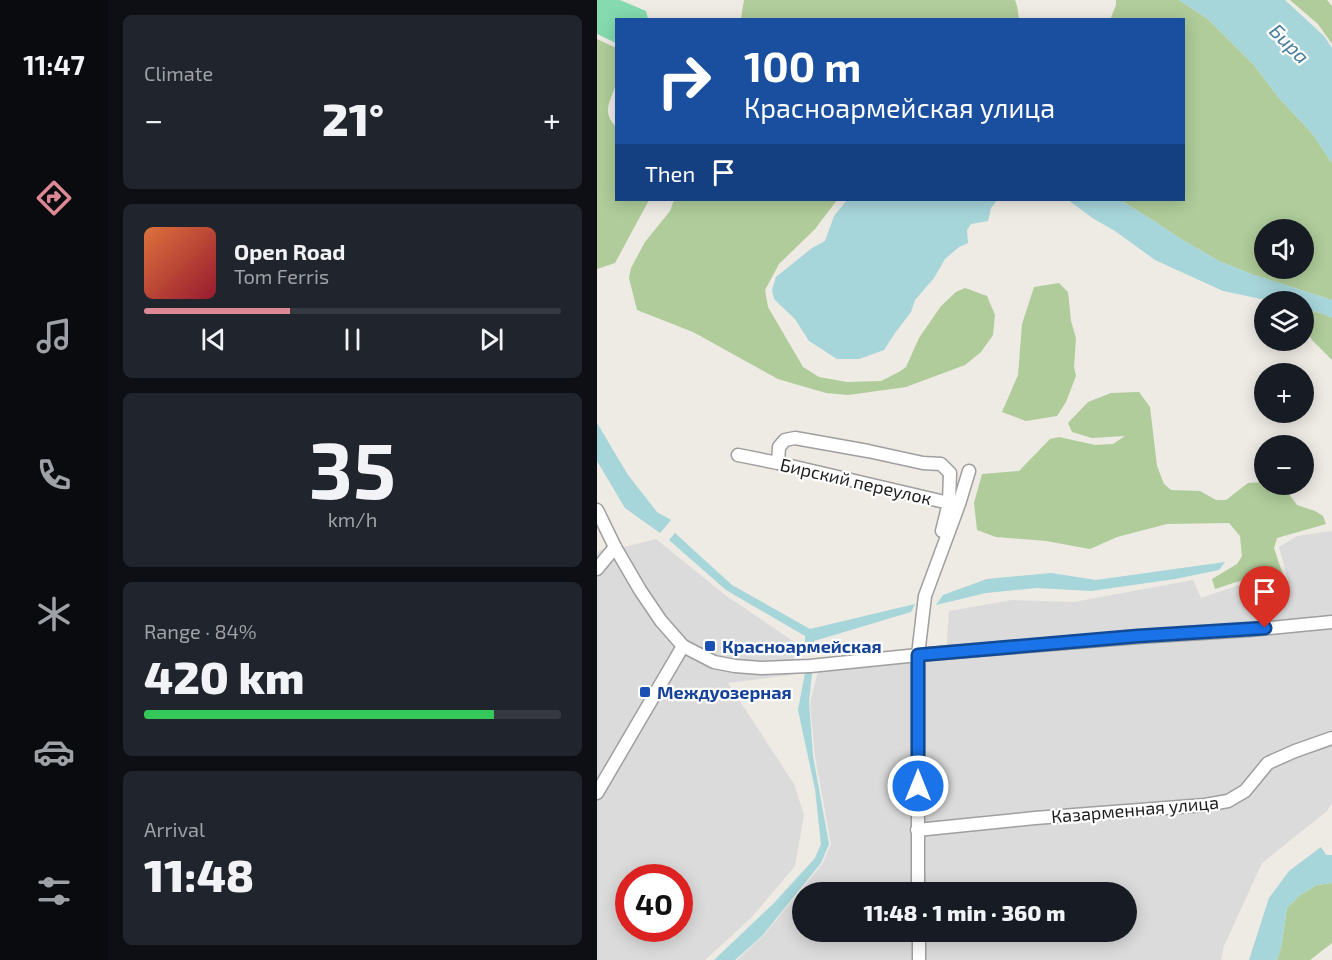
<!DOCTYPE html>
<html lang="en">
<head>
<meta charset="utf-8">
<style>
	:root { --surface:#171b24; --page:#20242c; --text:#f1f3f6; --muted:#9ea1a6; --line:#363941; --accent:#dc8995 }
	body { margin:0; font-family:"Exo 2",sans-serif; background:var(--page); color:var(--text); height:100vh; display:flex; flex-direction:column; font-size:22px; white-space:nowrap }
	* { box-sizing:border-box; margin:0 }
	p { font-size:20px; color:var(--muted) }
	.icon { flex:none; width:33px; height:33px; fill:none; stroke:currentColor; stroke-width:2; stroke-linecap:round; stroke-linejoin:round }
	.map { position:relative; flex:1; overflow:hidden }
	.panel { display:flex; flex-direction:column; gap:15px; padding:15px; background:#0d0f14; width:489px }
	.panel>* { flex:none }
	.hud { position:absolute; left:18px; top:18px; width:570px; height:183px; border-radius:0px; box-shadow:0 3px 15px #0003; background:#1a4fa0; color:#fff; overflow:hidden }
	.controls { position:absolute; left:657px; top:219px; display:grid; gap:12px }
	.controls a { display:grid; place-items:center; width:60px; height:60px; border-radius:50%; background:var(--surface); box-shadow:0 3px 15px #0003; font-size:30px }
	.speed { position:absolute; left:18px; top:864px; display:flex; gap:12px; font-size:30px; font-weight:700; text-align:center }
	.speed>* { display:grid; place-content:center; width:78px; height:78px; border-radius:50%; background:var(--surface); box-shadow:0 3px 15px #0003; line-height:1 }
	.speed .limit { border:9px solid #d22; background:#fff; color:#111 }
	.pin { position:absolute; display:grid; place-items:center; width:51px; height:51px; color:#fff; margin:-62px -26px; border-radius:50% 50% 50% 0; rotate:-45deg; box-shadow:0 0 6px #0007 }
	.pin .icon { rotate:45deg }
	.me { position:absolute; width:66px; margin:-33px; rotate:0deg; stroke-linejoin:round; filter:drop-shadow(0 0 4px #0008) }
	.turn { display:flex; align-items:center; gap:21px; height:126px; padding:0 30px; font-size:27px }
	.turn .icon { width:78px; height:78px; stroke-width:2.5 }
	.turn b { display:block; font-size:42px; line-height:51px }
	.then { display:flex; align-items:center; height:57px; padding:0 30px; background:#0003; gap:12px; font-size:22px }
	.big { font-size:45px; font-weight:800; line-height:1.1 }
	.panel .tile { flex:1; display:flex; flex-direction:column; justify-content:center; gap:9px; min-width:0; padding:0 21px; border-radius:9px; background:var(--page) }
	.panel .dial { align-items:center; gap:0 }
	.dial b { font-size:78px; line-height:1 }
	.song { display:flex; align-items:center; gap:18px }
	.cover { width:72px; height:72px; border-radius:9px; background:linear-gradient(135deg,hsl(20 70% 55%),hsl(350 70% 35%)) }
	.played { height:6px; border-radius:3px; background:linear-gradient(90deg,var(--accent) 35%,var(--line) 35%) }
	.keys { display:flex; justify-content:space-around; direction:ltr }
	.heat { display:flex; justify-content:space-between; align-items:center; font-size:33px; direction:ltr }
	.charge { height:9px; border-radius:4px; background:linear-gradient(90deg,#34c759 84%,var(--line) 0) }
	.trip { position:absolute; left:195px; top:882px; width:345px; height:60px; border-radius:30px; background:var(--surface); box-shadow:0 3px 15px #0003; font-weight:800; line-height:60px; text-align:center }
	main { display:flex; flex:1; min-height:0 }
	.tabs { display:flex; flex-direction:column; width:108px; justify-content:space-around; align-items:center; background:#090b0e; color:var(--muted) }
	.tabs .icon { width:42px; height:42px }
	.tabs .selected { color:var(--accent) }
	.tabs b { font-size:27px; color:var(--text) }
	.map>svg:first-child { display:block }
	.residential { fill:#dcdbdb; fill-rule:evenodd }
	.forest { fill:#afcc9a; fill-rule:evenodd }
	.pitch { fill:#85dbaf }
	.water { fill:#a6d5da }
	.lines { fill:none; stroke-linecap:round; stroke-linejoin:round }
	.minor-casing { stroke:#9f9f9f; stroke-width:15 }
	.minor { stroke:#fff; stroke-width:12 }
	.route-casing { stroke:#114b97; stroke-width:15 }
	.route { stroke:#1a73e8; stroke-width:10 }
	.transit-dot { fill:#1a4fb4; stroke:#fff; stroke-width:2 }
	.labels { text-anchor:middle; dominant-baseline:central; stroke-width:4.5; stroke-linejoin:round; paint-order:stroke }
	.street-label { font-size:18px; fill:#1e1e1e; stroke:#fff }
	.transit-label { font-size:18px; font-weight:bold; fill:#164399; stroke:#fff; text-anchor:start }
	.water-label { font-size:20px; font-style:italic; fill:#487b9a; stroke:#fff }
</style>
</head>
<body>
<main>
<nav class="tabs">
<b>11:47</b>
<svg class="icon selected" aria-label="directions" viewBox="0 0 24 24"><path d="M12 3l9 9-9 9-9-9zM9 14v-3h6M13 9l2 2-2 2"/></svg>
<svg class="icon" aria-label="music" viewBox="0 0 24 24"><path d="M9 18V5l10-2v13"/><circle cx="6" cy="18" r="3"/><circle cx="16" cy="16" r="3"/></svg>
<svg class="icon" aria-label="phone" viewBox="0 0 24 24"><path d="M5 4h4l2 5-3 2q2 4 5 5l2-3 5 2v4C11 20 4 13 5 4z"/></svg>
<svg class="icon" aria-label="climate" viewBox="0 0 24 24"><path d="M12 3v18M4 7l16 10M4 17L20 7"/></svg>
<svg class="icon" aria-label="car" viewBox="0 0 24 24"><path d="M5 17H2v-5l4-1 3-4h7l3 4 3 1v5h-3M9 17h6M6 11h13"/><circle cx="7" cy="17" r="2"/><circle cx="17" cy="17" r="2"/></svg>
<svg class="icon" aria-label="filters" viewBox="0 0 24 24"><path d="M4 7h16M4 17h16"/><circle cx="9" cy="7" r="2"/><circle cx="15" cy="17" r="2"/></svg>
</nav>
<section class="panel">
<div class="tile"><p>Climate</p>
<div class="heat"><a>−</a><b class="big">21°</b><a>+</a></div>
</div>
<div class="tile">
<div class="song"><i class="cover"></i><div><b>Open Road</b><p>Tom Ferris</p></div></div>
<div class="played"></div>
<div class="keys"><svg class="icon" aria-label="previous" viewBox="0 0 24 24"><path d="M18 5L8 12l10 7zM5 5v14"/></svg><svg class="icon" aria-label="pause" viewBox="0 0 24 24"><path d="M8 5v14M16 5v14"/></svg><svg class="icon" aria-label="next" viewBox="0 0 24 24"><path d="M6 5l10 7-10 7zM19 5v14"/></svg></div>
</div>
<div class="tile dial"><b>35</b><p>km/h</p></div>
<div class="tile"><p>Range · 84%</p><b class="big">420 km</b><div class="charge"></div></div>
<div class="tile"><p>Arrival</p><b class="big">11:48</b></div>
</section>
<div class="map">
<svg width="735" height="960" viewBox="0 0 735 960">
	<rect width="100%" height="100%" fill="#eeeae4"/>
	<g class="residential">
		<path d="M 735,531 L 735,803 L 730,811 L 665,863 L 627,946 L 624,960 L 140,960 L 166,936 L 226,863 L 234,844 L 218,756 L 213,703 L 221,671 L 349,656 L 352,611 L 415,600 L 477,602 L 596,580 L 604,598 L 660,579 L 682,591 L 693,587 L 682,547 L 700,536 ZM 206,892 L 530,892 L 530,932 L 206,932 Z"/>
		<path d="M 59,539 L 128,595 L 199,643 L 194,675 L 131,683 L 197,784 L 207,815 L 198,866 L 154,918 L 108,960 L 0,960 L 0,554 L 3,550 L 32,546 ZM 32,878 L 82,878 L 82,928 L 32,928 Z"/>
	</g>
	<g class="forest">
		<polygon points="147,0 418,0 420,6 422,19 144,19"/>
		<path d="M 519,0 L 582,0 L 611,19 L 657,65 L 681,97 L 714,132 L 735,163 L 735,300 L 654,274 L 622,261 L 584,239 L 557,221 L 536,208 L 524,200 L 586,200 L 586,20 L 513,20 L 519,5 ZM 668,230 L 706,230 L 706,268 L 668,268 Z"/>
		<polygon points="693,0 730,0 735,6 735,44 721,24"/>
		<path d="M 0,39 L 19,48 C 20,59 21,72 19,83 C 15,101 3,110 19,127 L 20,200 L 52,200 L 18,263 L 0,269 Z"/>
		<polygon points="77,200 240,200 218,229 182,264 168,290 171,307 206,367 222,377 250,382 284,381 302,372 309,367 322,338 344,306 359,292 368,288 390,296 398,315 396,335 384,352 368,365 309,387 251,395 229,393 181,379 96,332 40,310 32,278 34,268 48,242 73,211"/>
		<polygon points="462,283 471,292 474,321 479,338 477,367 479,376 469,402 460,416 429,421 405,412 421,375 425,324 437,287"/>
		<polygon points="706,309 727,314 735,318 735,360 716,341 707,328"/>
		<polygon points="542,392 553,407 560,466 567,484 574,490 603,491 619,500 629,500 651,483 667,482 668,484 685,485 700,505 718,511 726,516 729,524 680,538 677,548 689,584 679,586 661,575 618,589 615,579 640,564 645,556 643,536 632,523 570,524 520,537 493,549 449,541 399,537 380,530 377,503 385,474 422,471 453,439 462,437 498,445 516,444 528,436 495,438 475,432 471,423 491,402 514,393"/>
		<polygon points="735,883 735,943 713,960 680,960 684,948 690,908 703,895 720,885"/>
	</g>
	<polygon class="pitch" points="0,0 23,0 49,11 51,19 20,20 19,43 0,34"/>
	<g class="water">
		<polygon points="582,0 688,0 727,36 735,48 735,163 714,132 681,97 657,65 611,19"/>
		<polygon points="250,200 400,200 394,208 391,221 374,224 370,230 371,243 362,247 348,259 337,278 318,300 314,312 298,333 287,350 262,359 240,359 212,341 198,319 177,299 175,290 179,277 215,248 228,241 237,216"/>
		<polygon points="471,200 524,200 536,208 557,221 584,239 622,261 654,274 735,300 735,318 727,314 707,309 706,302 674,301 626,291 558,260 518,231 497,219"/>
		<polygon points="0,423 31,475 60,512 74,520 63,533 28,508 0,461"/>
		<polygon points="78,533 135,585 213,629 318,604 314,612 217,641 214,654 208,651 208,636 129,590 72,540"/>
		<polygon points="628,562 622,570 578,579 494,591 440,588 389,593 339,605 346,595 390,579 454,573 499,580"/>
		<polygon points="208,673 215,673 212,702 216,756 232,844 224,863 165,936 138,960 117,960 176,904 218,858 224,844 218,789 201,710"/>
		<polygon points="724,847 729,855 735,855 735,883 720,885 703,895 690,908 684,948 680,960 652,960 672,898 692,871"/>
	</g>
	<g class="lines">
		<defs>
			<g id="minor">
				<polyline points="141,455 181,463 352,503 345,531"/>
				<polyline points="181,463 182,447 188,440 198,438 271,451 326,463 344,464 353,473 352,503"/>
				<polyline points="0,510 18,547 43,590 64,621 86,646 117,662 138,666 164,668 213,666 321,655 541,637 652,630 735,622"/>
				<polyline points="0,569 18,547"/>
				<polyline points="0,793 86,646"/>
				<polyline points="320,830 438,818 608,805 631,801 648,791 671,763 698,751 735,738"/>
				<polyline points="321,892 321,655 328,596 362,504 372,471"/>
				<polyline points="322,932 322,960"/>
			</g>
		</defs>
		<use href="#minor" class="minor-casing"/>
		<use href="#minor" class="minor"/>
	</g>
	<g class="lines">
		<defs>
			<polyline id="route" points="321,786 321,655 541,636 668,628"/>
		</defs>
		<use href="#route" class="route-casing"/>
		<use href="#route" class="route"/>
	</g>
	<g class="transit-dot">
		<rect x="107" y="640" width="12" height="12" rx="3"/>
		<rect x="42" y="686" width="12" height="12" rx="3"/>
	</g>
	<g class="labels">
		<g class="street-label">
			<text transform="translate(259 481) rotate(13)">Бирский переулок</text>
			<text transform="translate(538 809) rotate(-5)">Казарменная улица</text>
		</g>
		<g class="transit-label">
			<text x="125" y="646">Красноармейская</text>
			<text x="60" y="692">Междуозерная</text>
		</g>
		<g class="water-label">
			<text transform="translate(693 43) rotate(45)">Бира</text>
		</g>
	</g>
</svg>
<div class="controls">
<a><svg class="icon" aria-label="sound" viewBox="0 0 24 24"><path d="M4 9h4l5-4v14l-5-4H4zM17 9q2 3 0 6"/></svg></a>
<a><svg class="icon" aria-label="layers" viewBox="0 0 24 24"><path d="M12 4l9 5-9 5-9-5zM3 14l9 5 9-5"/></svg></a>
<a>+</a>
<a>−</a>
</div>
<div class="speed"><div class="limit">40</div></div>
<div class="pin" style="left:668px;top:628px;background:#d93025"><svg class="icon" aria-label="arrive" viewBox="0 0 24 24"><path d="M6 21V4h12l-3 4 3 4H6"/></svg></div>
<svg class="me" style="left:321px;top:786px" viewBox="-20 -20 40 40"><circle r="17" fill="#1a73e8" stroke="#fff" stroke-width="3"/><path d="M0-11L8 9 0 5-8 9z" fill="#fff"/></svg>
<div class="trip">11:48 · 1 min · 360 m</div>
<div class="hud">
<div class="turn"><svg class="icon" aria-label="right" viewBox="0 0 24 24"><path d="M7 20v-9h11M14 6l5 5-5 5"/></svg><div><b>100 m</b>Красноармейская улица</div></div>
<div class="then">Then<svg class="icon" aria-label="arrive" viewBox="0 0 24 24"><path d="M6 21V4h12l-3 4 3 4H6"/></svg></div>
</div>
</div>
</main>
</body>
</html>
